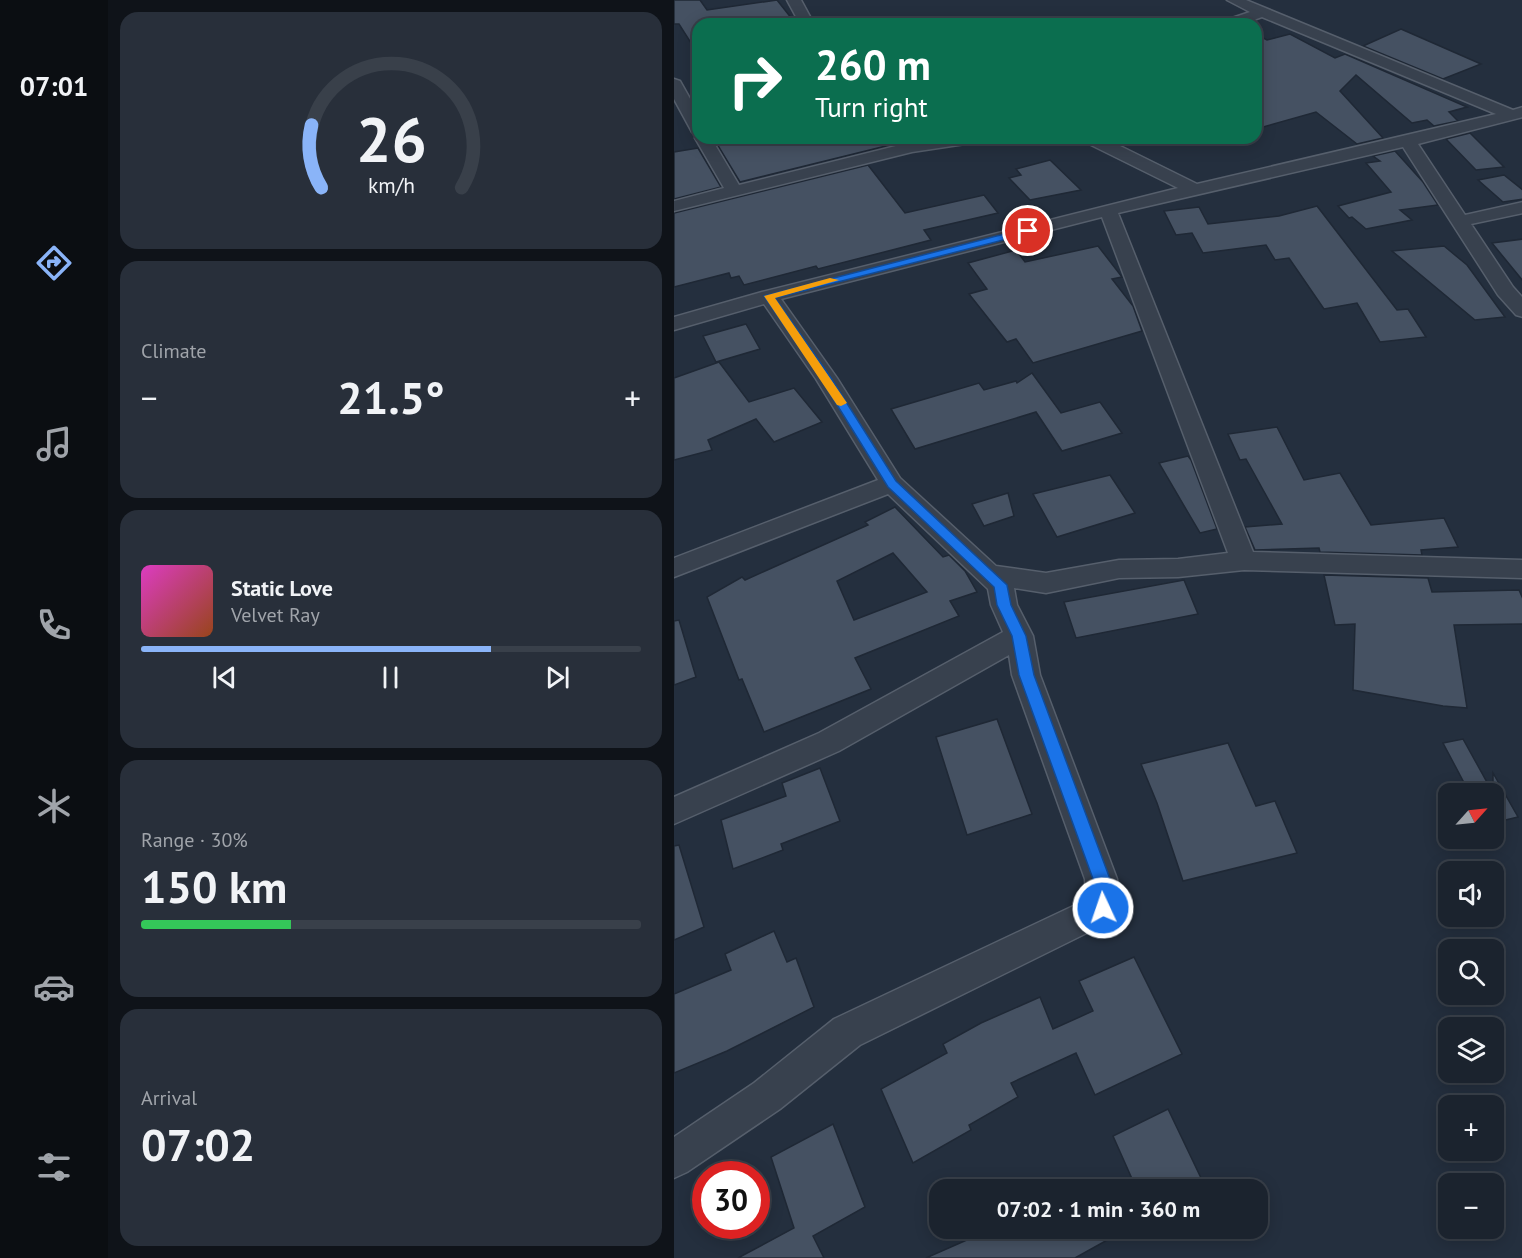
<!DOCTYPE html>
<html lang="en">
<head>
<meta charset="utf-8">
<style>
	:root { --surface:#1b232e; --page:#282f3a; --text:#f1f3f6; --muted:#a0a4aa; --line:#39404a; --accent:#8ab4f8 }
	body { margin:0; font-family:"PT Sans",sans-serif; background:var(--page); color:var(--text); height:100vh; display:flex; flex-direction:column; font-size:22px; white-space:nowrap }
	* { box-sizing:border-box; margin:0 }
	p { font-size:20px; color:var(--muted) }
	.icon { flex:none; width:33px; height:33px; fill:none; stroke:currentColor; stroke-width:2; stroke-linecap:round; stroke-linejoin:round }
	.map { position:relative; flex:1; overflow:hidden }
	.drawer { display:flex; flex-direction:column; gap:12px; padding:12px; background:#0f1319; width:566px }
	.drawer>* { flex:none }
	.banner { position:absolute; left:18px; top:18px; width:570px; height:126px; border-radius:18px; box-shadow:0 3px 15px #0003,0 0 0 2px var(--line); background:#0b6e4f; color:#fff; overflow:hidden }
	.needle { width:39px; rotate:63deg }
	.fabs { position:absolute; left:764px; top:783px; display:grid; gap:12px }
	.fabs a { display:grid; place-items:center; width:66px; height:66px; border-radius:12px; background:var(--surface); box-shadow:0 3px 15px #0003,0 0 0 2px var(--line); font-size:30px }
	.speed { position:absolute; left:18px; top:1161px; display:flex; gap:12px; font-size:30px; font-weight:700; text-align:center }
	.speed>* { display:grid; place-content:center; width:78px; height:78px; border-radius:50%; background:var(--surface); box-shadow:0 3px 15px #0003,0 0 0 2px var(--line); line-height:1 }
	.speed .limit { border:9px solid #d22; background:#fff; color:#111 }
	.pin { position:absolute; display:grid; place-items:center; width:51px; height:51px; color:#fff; margin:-26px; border:3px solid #fff; border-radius:50%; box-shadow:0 2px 6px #0007 }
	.me { position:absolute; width:66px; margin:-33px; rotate:357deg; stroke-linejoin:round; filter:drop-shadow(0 0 4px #0008) }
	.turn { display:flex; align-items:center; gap:21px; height:126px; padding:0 24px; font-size:27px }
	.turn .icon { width:78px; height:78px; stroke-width:2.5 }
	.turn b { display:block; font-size:42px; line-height:51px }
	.big { font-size:45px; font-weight:700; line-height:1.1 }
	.drawer .widget { flex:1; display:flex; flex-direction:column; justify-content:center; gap:9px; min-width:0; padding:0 21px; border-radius:18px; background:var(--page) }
	.drawer .dial { align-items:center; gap:0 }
	.dial svg { height:156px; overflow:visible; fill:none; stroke:var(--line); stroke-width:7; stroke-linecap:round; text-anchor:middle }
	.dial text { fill:var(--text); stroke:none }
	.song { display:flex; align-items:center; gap:18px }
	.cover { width:72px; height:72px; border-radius:9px; background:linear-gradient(135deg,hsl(310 70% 55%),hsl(20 70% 35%)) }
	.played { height:6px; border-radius:3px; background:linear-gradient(90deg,var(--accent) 70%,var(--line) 70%) }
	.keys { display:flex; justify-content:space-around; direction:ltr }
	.heat { display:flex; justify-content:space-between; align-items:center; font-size:33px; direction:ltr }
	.charge { height:9px; border-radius:4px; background:linear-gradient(90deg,#34c759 30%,var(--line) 0) }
	.trip { position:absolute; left:255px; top:1179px; width:339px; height:60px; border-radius:18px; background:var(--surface); box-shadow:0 3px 15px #0003,0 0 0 2px var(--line); font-weight:700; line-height:60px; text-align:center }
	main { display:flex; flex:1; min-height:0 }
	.dock { display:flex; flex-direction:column; width:108px; justify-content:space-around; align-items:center; background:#0b0e12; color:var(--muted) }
	.dock .icon { width:42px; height:42px }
	.dock .active { color:var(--accent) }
	.dock b { font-size:27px; color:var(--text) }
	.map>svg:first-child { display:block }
	.building { fill:#455162; stroke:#1f2835; stroke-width:1.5; fill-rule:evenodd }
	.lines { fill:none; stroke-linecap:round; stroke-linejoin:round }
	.street-casing { stroke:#565f6c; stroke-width:3 }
	.street { fill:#38414e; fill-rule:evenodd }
	.route { fill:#1a73e8; stroke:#114b97; stroke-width:1.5 }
	.slow { fill:#f59e0b }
</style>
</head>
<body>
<main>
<nav class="dock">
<b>07:01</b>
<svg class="icon active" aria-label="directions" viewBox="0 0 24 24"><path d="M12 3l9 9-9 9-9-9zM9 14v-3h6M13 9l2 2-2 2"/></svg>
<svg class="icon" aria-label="music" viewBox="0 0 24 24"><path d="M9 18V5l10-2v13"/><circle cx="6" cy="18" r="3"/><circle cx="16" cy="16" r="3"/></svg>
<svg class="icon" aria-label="phone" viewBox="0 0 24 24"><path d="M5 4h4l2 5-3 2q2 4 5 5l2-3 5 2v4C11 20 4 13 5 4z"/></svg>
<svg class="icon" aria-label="climate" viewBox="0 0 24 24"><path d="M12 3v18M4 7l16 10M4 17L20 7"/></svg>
<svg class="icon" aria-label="car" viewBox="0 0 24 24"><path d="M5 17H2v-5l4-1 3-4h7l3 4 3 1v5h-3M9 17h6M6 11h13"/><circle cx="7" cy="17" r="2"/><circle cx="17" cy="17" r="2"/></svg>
<svg class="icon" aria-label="filters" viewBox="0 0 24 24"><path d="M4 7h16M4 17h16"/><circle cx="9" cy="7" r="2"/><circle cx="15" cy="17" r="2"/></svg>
</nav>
<section class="drawer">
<div class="widget dial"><svg viewBox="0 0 100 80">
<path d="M14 69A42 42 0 1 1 86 69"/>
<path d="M14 69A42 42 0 0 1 9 37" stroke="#8ab4f8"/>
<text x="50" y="56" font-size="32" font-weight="700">26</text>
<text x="50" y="72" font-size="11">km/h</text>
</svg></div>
<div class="widget"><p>Climate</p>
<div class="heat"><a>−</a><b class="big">21.5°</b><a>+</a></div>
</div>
<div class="widget">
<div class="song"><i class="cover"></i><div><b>Static Love</b><p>Velvet Ray</p></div></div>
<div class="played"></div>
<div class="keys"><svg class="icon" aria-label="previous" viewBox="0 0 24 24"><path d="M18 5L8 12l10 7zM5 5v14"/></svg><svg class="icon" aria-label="pause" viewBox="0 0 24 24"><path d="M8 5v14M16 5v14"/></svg><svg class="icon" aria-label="next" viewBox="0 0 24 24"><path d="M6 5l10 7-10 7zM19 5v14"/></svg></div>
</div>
<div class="widget"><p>Range · 30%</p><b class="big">150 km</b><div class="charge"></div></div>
<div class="widget"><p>Arrival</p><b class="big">07:02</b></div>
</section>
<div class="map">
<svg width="849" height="1258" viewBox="0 0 849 1258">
	<rect width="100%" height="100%" fill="#242f3e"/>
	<g class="building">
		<polygon points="0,0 26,0 33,10 103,0 122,24 24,24 24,54 5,24 0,24"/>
		<polygon points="727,29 807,64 769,79 689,46"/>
		<polygon points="582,34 593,40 616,34 661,58 671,54 793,107 775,112 784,121 760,126 753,120 738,123 682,75 666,91 709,138 683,144 642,112 582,129"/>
		<polygon points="796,133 830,167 802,170 772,139"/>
		<polygon points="73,138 223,138 224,143 66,182 43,144"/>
		<polygon points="24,148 47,187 0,199 0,152"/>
		<polygon points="721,151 749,182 764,205 726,210 738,220 692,229 678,217 675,218 664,206 717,192 692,163 706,161 699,156"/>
		<polygon points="376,160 407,190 356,200 335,178 347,175 342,169"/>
		<polygon points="194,165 231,213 310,195 324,213 250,230 257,240 144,269 142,266 70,285 65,276 57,278 55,273 0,287 0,213"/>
		<polygon points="830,175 849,190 849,199 829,202 804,180"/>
		<polygon points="643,206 723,310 734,309 752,337 706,342 683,303 650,309 615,258 601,260 592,245 529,253 518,233 502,235 490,211 525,207 534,224 605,216"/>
		<polygon points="849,239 849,281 818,243"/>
		<polygon points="424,246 448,277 438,279 459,306 468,331 359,363 342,339 333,342 295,294 313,289 294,263 342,250 351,262"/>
		<polygon points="770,246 793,265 831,317 801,320 718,251"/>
		<polygon points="72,324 86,349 42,362 29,336"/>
		<polygon points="45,362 75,402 120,388 148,422 100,442 82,419 34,440 38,450 0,460 0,378"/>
		<polygon points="358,373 387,413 426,402 448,433 388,451 362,412 241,449 217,409 305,383 310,390 342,381 343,383"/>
		<polygon points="603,427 630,480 666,473 697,525 770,518 784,547 747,550 748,555 646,552 645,548 581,550 571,527 608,524 572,459 566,460 554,434"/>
		<polygon points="514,456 517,460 543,529 526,533 485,463"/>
		<polygon points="436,475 461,513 383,537 359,494"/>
		<polygon points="334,493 340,516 310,526 298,504"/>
		<path d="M 221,507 L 269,557 L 275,555 L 291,571 L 303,592 L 276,601 L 285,616 L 181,658 L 197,689 L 90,732 L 68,679 L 65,680 L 33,597 L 68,577 L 71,580 L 194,525 L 191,522 ZM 219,553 L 253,592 L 180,620 L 163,581 Z"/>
		<polygon points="650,575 754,578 758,592 845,590 849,599 849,624 780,625 793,708 769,706 679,690 681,624 661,625"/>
		<polygon points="510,580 524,614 402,638 390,602"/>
		<polygon points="5,620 22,677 0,685 0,621"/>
		<polygon points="323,719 358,814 293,835 262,737"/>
		<polygon points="789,739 819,793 819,773 844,817 819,823 819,794 796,794 769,743"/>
		<polygon points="554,743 582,806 601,801 623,853 509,881 483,803 467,764"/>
		<polygon points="146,768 166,821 107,844 109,850 59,869 47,820 112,796 108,783"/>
		<polygon points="5,845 30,927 0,940 0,846"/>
		<polygon points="100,931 113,962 122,958 140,1007 53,1051 0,1073 0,994 57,970 51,954"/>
		<polygon points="460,957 508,1054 421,1095 402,1053 337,1083 344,1097 295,1125 297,1130 239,1163 207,1089 273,1053 269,1044 307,1023 366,997 379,1029 419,1011 405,981"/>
		<polygon points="494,1109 527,1178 506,1190 463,1190 439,1136"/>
		<polygon points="159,1124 191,1207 139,1236 150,1258 64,1258 120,1228 97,1157"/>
		<polygon points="320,1228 455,1228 401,1258 252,1258"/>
	</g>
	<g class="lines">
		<defs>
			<g id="street">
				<polygon points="113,0 127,0 140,24 126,24"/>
				<path d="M 553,0 L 572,0 L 839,110 L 849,107 L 849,117 L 744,144 L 791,215 L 849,202 L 849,213 L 797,224 L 839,287 L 849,298 L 849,317 L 842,315 L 824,295 L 729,147 L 444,213 L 579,552 L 849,560 L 849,578 L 570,570 L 504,577 L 445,578 L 372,593 L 340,588 L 343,605 L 359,636 L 366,675 L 443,879 L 445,908 L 441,919 L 186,1045 L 106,1109 L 13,1172 L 0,1178 L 0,1137 L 80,1083 L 160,1019 L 412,900 L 411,879 L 338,675 L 335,655 L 165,751 L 0,824 L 0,797 L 145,733 L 329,632 L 317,605 L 314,589 L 214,494 L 0,577 L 0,558 L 204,480 L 142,379 L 90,304 L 0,330 L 0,317 L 88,292 L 504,188 L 411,142 L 409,138 L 430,138 L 523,184 L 822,114 L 588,17 L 568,24 L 547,24 L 549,21 L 576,12 ZM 428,217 L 554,553 L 504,559 L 445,560 L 372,573 L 322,566 L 226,478 L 163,378 L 107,299 Z"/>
				<polygon points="0,79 6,81 24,113 24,133 18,132 0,99"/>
				<polygon points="24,134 24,138 37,138 65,185 238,142 264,138 306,138 298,143 238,152 0,211 0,201 50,188 21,138"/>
			</g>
		</defs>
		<use href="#street" class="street-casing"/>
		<use href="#street" class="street"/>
	</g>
	<polygon class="route" points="354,228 359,231 357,233 101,298 157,378 222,481 333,585 337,605 352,636 360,675 436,879 437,908 435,914 429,916 423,914 420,908 419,879 345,675 338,636 323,605 320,587 214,487 147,379 90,296"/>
	<polygon class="slow" points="156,278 165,280 101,298 173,403 167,406 163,405 90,296"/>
</svg>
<div class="fabs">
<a><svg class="needle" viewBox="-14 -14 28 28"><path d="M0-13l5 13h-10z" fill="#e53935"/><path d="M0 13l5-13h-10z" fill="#a0a4aa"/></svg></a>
<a><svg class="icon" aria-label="sound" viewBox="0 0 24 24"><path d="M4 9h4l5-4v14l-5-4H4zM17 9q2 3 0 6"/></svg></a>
<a><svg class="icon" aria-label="search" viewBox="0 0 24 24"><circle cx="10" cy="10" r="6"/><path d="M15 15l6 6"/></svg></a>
<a><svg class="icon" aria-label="layers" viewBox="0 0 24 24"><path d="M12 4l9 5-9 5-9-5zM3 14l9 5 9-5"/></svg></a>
<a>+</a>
<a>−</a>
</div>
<div class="speed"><div class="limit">30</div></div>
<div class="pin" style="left:354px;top:231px;background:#d93025"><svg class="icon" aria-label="arrive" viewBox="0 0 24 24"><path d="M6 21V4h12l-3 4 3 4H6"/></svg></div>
<svg class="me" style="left:429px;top:908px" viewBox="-20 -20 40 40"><circle r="17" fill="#1a73e8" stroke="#fff" stroke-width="3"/><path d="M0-11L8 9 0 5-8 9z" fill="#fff"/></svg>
<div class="trip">07:02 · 1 min · 360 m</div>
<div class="banner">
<div class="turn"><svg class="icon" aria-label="right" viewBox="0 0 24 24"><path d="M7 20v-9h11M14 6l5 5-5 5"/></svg><div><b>260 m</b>Turn right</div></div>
</div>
</div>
</main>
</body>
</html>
